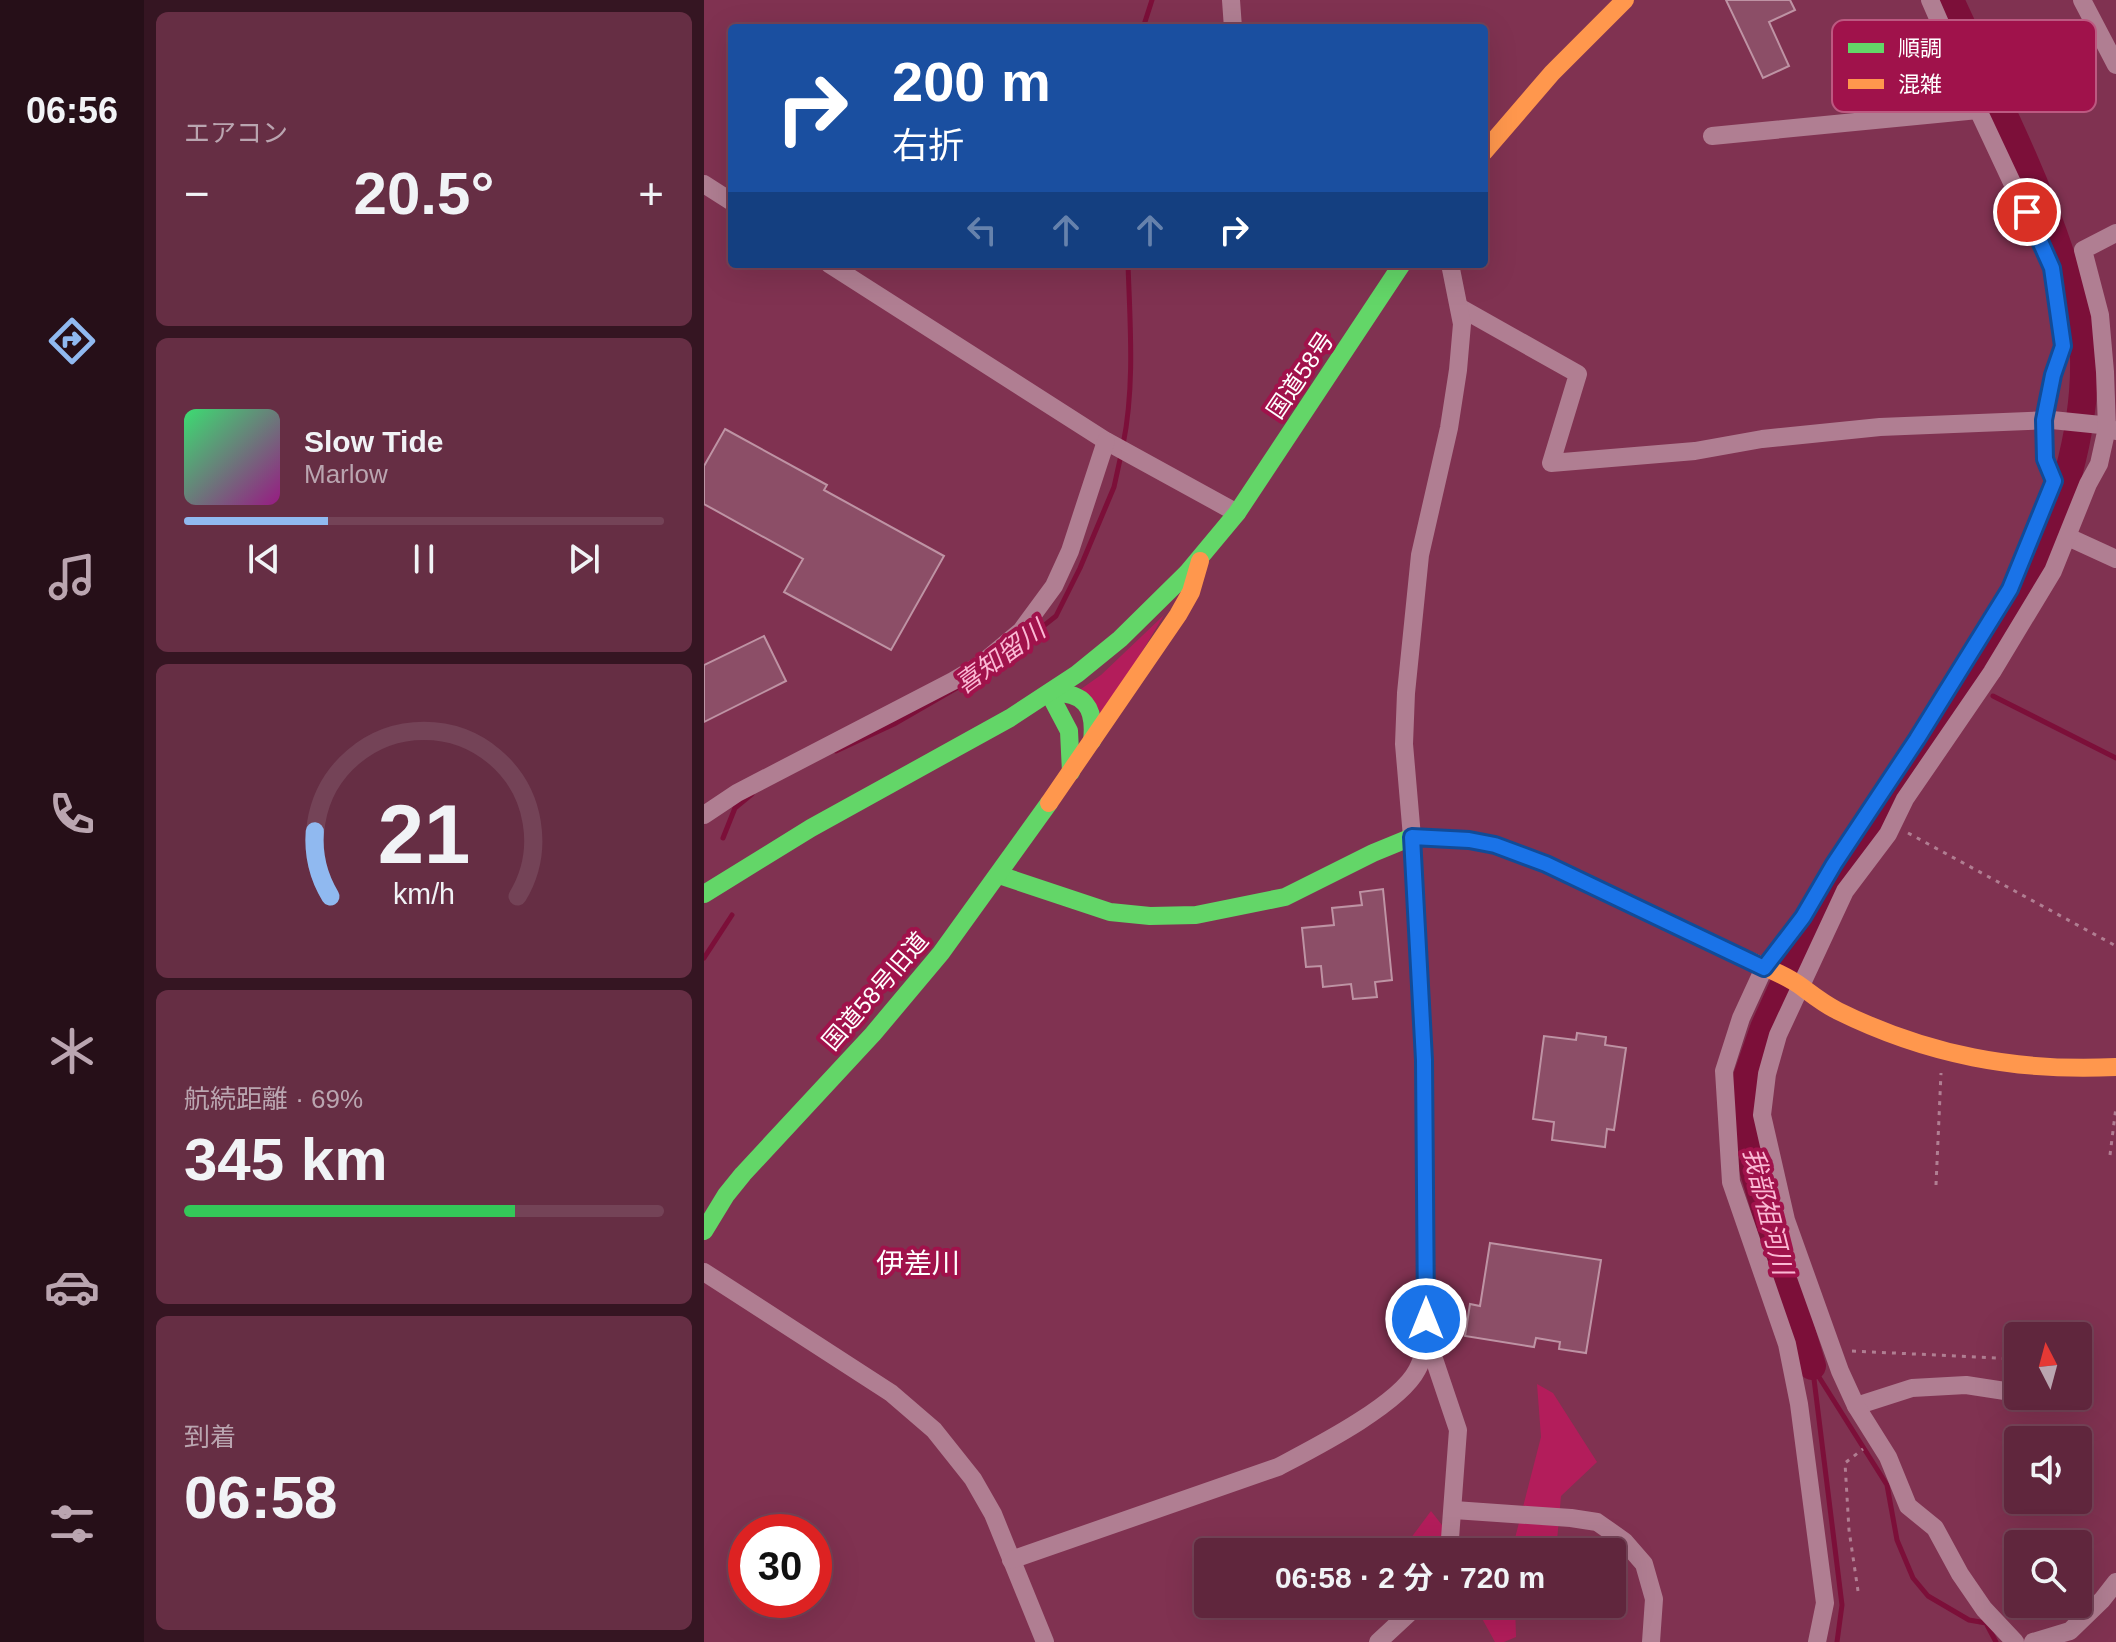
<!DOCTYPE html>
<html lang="ja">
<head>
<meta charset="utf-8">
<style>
	:root { --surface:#60263d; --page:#662e44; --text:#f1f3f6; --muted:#baa5b0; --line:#744357; --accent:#90b9f0 }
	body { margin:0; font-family:Arial,"Noto Sans JP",sans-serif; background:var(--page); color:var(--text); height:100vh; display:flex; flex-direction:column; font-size:30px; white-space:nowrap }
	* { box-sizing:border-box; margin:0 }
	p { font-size:26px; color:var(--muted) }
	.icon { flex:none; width:44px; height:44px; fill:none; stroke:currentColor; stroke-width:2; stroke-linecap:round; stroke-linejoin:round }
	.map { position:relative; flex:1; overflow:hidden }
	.drawer { display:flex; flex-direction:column; gap:12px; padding:12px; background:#351522; width:560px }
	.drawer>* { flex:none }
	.guide { position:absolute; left:24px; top:24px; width:760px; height:244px; border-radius:8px; box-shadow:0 8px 32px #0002,0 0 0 2px var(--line); background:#1a4fa0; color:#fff; overflow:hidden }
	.needle { width:52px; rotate:354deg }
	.tools { position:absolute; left:1300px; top:1322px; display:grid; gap:16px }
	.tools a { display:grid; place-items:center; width:88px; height:88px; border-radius:8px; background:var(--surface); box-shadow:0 8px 32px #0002,0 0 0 2px var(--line); font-size:40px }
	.speed { position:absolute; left:24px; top:1514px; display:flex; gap:16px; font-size:40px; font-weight:700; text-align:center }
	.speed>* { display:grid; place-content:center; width:104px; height:104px; border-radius:50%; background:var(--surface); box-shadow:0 8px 32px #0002,0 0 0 2px var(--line); line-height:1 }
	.speed .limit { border:12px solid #d22; background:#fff; color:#111 }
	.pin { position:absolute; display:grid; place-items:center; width:68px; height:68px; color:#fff; margin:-34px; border:4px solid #fff; border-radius:50%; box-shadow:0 2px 8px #0007 }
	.me { position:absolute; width:88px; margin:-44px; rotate:0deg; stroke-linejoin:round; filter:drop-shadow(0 0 6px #0008) }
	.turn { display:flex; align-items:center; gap:28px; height:168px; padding:0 32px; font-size:36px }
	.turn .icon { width:104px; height:104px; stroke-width:2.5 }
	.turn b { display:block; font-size:56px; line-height:68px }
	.lanes { display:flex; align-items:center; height:76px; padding:0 32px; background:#0003; justify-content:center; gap:40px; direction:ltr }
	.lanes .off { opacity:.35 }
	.big { font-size:60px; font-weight:700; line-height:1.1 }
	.drawer .tile { flex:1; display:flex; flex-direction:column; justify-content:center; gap:12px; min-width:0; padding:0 28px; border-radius:12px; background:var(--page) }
	.drawer .dial { align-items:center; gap:0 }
	.dial svg { height:208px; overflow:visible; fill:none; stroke:var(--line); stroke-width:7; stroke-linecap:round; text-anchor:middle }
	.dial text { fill:var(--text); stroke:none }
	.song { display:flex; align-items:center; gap:24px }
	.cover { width:96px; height:96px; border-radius:12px; background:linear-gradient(135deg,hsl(140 70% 55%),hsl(310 70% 35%)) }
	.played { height:8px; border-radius:4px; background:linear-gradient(90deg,var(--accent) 30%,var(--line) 30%) }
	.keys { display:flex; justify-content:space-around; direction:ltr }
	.heat { display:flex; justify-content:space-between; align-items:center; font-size:44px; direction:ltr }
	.charge { height:12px; border-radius:6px; background:linear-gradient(90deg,#34c759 69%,var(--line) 0) }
	.trip { position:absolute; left:490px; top:1538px; width:432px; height:80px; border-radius:8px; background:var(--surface); box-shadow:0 8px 32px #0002,0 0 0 2px var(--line); font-weight:700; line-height:80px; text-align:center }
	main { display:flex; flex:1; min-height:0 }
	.tabs { display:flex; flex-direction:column; width:144px; justify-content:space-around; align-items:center; background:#260f18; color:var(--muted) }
	.tabs .icon { width:56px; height:56px }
	.tabs .selected { color:var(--accent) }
	.tabs b { font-size:36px; color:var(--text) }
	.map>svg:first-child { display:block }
	.green { fill:#b31d5b }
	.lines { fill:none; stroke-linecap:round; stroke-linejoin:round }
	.stream { stroke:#7c0f39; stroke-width:5 }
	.river { stroke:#7c0f39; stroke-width:28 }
	.building { fill:#8c4e67; stroke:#be93a4; stroke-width:2 }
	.path { stroke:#b07e92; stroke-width:3; stroke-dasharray:4 6; stroke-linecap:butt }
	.street { stroke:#b07e92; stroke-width:18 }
	.fast { stroke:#63d668; stroke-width:18 }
	.slow { stroke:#ff974d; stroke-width:18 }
	.route-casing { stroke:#114b97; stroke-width:20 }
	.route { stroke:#1a73e8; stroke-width:14 }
	.labels { text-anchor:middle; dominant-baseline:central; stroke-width:8; stroke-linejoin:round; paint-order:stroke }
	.street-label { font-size:24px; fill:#fff; stroke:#a0124b }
	.water-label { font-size:26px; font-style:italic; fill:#fbb8d4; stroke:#a0124b }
	.quarter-label { font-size:28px; fill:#fff; stroke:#a0124b }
	.key { fill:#a0124b; stroke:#bc5981; stroke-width:2 }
	.key-label { font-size:22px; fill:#fff }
</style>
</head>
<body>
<main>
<nav class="tabs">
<b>06:56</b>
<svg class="icon selected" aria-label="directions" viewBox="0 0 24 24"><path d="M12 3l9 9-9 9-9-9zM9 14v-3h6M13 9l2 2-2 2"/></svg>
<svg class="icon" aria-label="music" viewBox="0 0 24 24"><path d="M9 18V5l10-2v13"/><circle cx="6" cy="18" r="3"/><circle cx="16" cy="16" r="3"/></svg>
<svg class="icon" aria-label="phone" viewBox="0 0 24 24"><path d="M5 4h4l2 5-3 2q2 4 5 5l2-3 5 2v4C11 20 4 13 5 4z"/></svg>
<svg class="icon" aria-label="climate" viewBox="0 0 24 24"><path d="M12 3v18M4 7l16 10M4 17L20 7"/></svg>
<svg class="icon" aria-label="car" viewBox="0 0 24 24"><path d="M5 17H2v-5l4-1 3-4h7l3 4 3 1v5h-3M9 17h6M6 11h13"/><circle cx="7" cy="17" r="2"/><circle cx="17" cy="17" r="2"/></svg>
<svg class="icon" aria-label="filters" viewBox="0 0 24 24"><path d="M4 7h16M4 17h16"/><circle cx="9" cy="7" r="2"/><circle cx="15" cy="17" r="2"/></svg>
</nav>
<section class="drawer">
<div class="tile"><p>エアコン</p>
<div class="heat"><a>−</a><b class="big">20.5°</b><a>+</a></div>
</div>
<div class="tile">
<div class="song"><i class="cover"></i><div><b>Slow Tide</b><p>Marlow</p></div></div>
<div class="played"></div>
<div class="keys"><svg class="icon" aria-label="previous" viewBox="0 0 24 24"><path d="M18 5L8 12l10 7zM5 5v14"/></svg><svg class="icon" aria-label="pause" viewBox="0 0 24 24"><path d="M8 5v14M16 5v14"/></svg><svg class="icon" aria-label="next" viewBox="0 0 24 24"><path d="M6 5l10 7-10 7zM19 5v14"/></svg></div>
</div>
<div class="tile dial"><svg viewBox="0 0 100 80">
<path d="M14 69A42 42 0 1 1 86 69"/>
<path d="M14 69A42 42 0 0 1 8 44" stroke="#90b9f0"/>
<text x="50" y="56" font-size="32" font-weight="700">21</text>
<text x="50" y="72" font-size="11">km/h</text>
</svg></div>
<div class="tile"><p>航続距離 · 69%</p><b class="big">345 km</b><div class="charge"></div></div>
<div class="tile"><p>到着</p><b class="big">06:58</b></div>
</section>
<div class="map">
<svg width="1412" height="1642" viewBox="0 0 1412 1642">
	<rect width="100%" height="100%" fill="#803251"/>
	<g class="green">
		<polygon points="460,615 397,720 377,689 397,675"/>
		<polygon points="833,1384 849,1393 893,1462 857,1496 852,1552 793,1552 810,1542 837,1437"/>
		<polygon points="727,1511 759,1552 703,1552 701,1546"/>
		<polygon points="770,1604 811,1604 812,1637 800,1642 791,1642"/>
	</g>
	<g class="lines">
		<g class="stream">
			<polyline points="439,28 448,0"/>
			<path d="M 419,445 C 431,386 426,324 424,264"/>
			<polyline points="293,663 352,616 376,568 410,487 417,455"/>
			<polyline points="1261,684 1263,685"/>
			<polyline points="1289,696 1412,758"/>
			<polyline points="132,751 190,724 282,671"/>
			<polyline points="19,838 31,808 48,794"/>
			<polyline points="0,958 28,915"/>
			<polyline points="1108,1366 1183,1485 1193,1540 1209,1578 1224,1596 1265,1620 1282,1623 1292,1642"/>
			<polyline points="1109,1371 1138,1605 1133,1642"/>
		</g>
		<path class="river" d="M 1108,1366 L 1044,1152 L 1043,1077 L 1060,1028 L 1086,971 L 1122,904 L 1324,585 C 1355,514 1382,435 1380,357 C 1379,322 1367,288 1357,256 C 1328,168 1285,85 1246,0"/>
	</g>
	<g class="building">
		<polygon points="1022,0 1086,0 1091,10 1065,22 1085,66 1059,78"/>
		<polygon points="21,429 123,485 120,490 240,556 187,650 80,592 99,559 0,504 0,466"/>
		<polygon points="60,636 82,681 0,722 0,665"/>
		<polygon points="679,889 688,980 671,982 673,997 649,999 647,984 619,987 617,966 602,967 598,928 630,925 628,908 658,905 656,892"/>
		<polygon points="873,1033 902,1037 901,1045 922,1048 910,1130 903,1129 901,1147 848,1140 850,1122 829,1119 840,1036 872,1040"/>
		<polygon points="786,1243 897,1260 882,1353 855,1349 856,1342 832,1338 830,1347 761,1336 766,1304 776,1306"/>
	</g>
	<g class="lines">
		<g class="path">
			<polyline points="1204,833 1412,946"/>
			<polyline points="1406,1155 1412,1107"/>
			<polyline points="1232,1185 1237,1073"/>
			<polyline points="1148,1351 1314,1359"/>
			<polyline points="1154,1591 1145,1530 1141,1463 1159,1449"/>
		</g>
		<g class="street">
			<polyline points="527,0 529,28"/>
			<polyline points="1378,0 1412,65"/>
			<polyline points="1008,136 1274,110 1226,0"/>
			<polyline points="0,184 28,202"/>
			<polyline points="125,264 402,441 533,513"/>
			<polyline points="755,307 874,374 847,463 991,451 1058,439 1176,427 1348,420 1397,425 1412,431"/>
			<polyline points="1364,537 1412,559"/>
			<polyline points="0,815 33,793 249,681 276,665 317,631 350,586 366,551 402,441"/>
			<polyline points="0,1272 187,1393 230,1430 269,1479 289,1514 341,1642"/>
			<polyline points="1330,1396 1349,1402"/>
			<polyline points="1152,1406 1208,1388 1262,1385 1314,1393"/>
			<polyline points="750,1510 867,1518 893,1522 920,1541 940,1564 950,1599 947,1642"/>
			<polyline points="745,1552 754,1430 724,1341 722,1319 720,1060 708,837 700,744 702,693 716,555 745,428 754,370 758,324 746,264"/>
			<path d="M 307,1560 L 574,1467 C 610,1448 695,1405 713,1370 C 718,1361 721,1350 724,1341"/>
			<polyline points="674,1642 715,1604"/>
			<polyline points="1113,1642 1121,1603 1095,1404 1083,1344 1027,1182 1020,1071 1037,1018 1060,968 1099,917 1130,864 1213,739 1306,589 1350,481 1341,459 1340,420 1349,375 1359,346 1348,268 1274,110"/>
			<polyline points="1311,1642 1280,1609 1256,1574 1231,1528 1204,1506 1184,1457 1152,1406 1136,1371 1082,1220 1058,1115 1063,1074 1074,1035 1141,891 1184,834 1201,799 1288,672 1349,571 1384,484 1395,464 1403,428 1401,372 1396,315 1379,250 1412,233"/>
			<polyline points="1329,1642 1366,1631 1398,1600 1412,1582"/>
		</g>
		<g class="fast">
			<path d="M 367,772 L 365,731 L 345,693 C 380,691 392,707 388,741"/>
			<polyline points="295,875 406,912 446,916 492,915 581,897 669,853 708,837 765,840 791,845 842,864 1026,952"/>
			<polyline points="0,894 107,828 306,718 373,674 416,639 483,573 533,513 698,264"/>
			<polyline points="0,1231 22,1195 39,1174 169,1034 237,953 345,803"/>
		</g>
		<g class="slow">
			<polyline points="780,152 848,73 921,0"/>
			<polyline points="345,803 474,615 487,592 496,561"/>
			<path d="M 1026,952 C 1049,963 1078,972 1098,987 C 1110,996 1120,1004 1134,1011 C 1223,1055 1313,1072 1412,1067"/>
		</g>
	</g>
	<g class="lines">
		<defs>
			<polyline id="route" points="722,1319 720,1060 708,837 765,840 791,845 842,864 1060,968 1099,917 1130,864 1213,739 1306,589 1350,481 1341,459 1340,420 1349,375 1359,346 1348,268 1323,212"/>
		</defs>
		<use href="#route" class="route-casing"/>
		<use href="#route" class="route"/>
	</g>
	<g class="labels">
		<g class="street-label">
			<text transform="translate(596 375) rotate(-56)">国道58号</text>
			<text transform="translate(171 991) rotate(-49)">国道58号旧道</text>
		</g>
		<g class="water-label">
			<text transform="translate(296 657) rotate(-36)">喜知留川</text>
			<text transform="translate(1064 1211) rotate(76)">我部祖河川</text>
		</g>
		<g class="quarter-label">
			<text x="214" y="1263">伊差川</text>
		</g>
	</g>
	<rect x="1128" y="20" width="264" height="92" rx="12" class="key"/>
	<rect x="1144" y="43" width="36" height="10" fill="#63d668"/>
	<rect x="1144" y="79" width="36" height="10" fill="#ff974d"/>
	<g class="key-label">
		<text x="1194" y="56">順調</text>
		<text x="1194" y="92">混雑</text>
	</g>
</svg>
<div class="tools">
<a><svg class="needle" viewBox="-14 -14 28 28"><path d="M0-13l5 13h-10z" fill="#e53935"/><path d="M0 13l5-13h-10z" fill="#baa5b0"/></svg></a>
<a><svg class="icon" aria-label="sound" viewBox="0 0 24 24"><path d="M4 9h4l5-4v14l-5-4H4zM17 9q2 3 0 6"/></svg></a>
<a><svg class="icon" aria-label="search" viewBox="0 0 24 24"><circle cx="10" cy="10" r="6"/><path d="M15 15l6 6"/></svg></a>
</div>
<div class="speed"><div class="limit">30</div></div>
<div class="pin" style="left:1323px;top:212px;background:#d93025"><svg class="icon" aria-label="arrive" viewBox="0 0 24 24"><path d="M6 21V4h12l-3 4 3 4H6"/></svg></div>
<svg class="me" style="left:722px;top:1319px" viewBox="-20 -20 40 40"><circle r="17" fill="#1a73e8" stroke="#fff" stroke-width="3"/><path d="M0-11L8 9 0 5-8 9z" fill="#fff"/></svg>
<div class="trip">06:58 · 2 分 · 720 m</div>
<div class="guide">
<div class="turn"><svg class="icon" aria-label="right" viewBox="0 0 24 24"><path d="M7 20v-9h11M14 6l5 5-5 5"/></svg><div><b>200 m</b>右折</div></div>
<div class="lanes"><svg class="icon off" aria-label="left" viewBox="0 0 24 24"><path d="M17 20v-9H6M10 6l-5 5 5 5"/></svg><svg class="icon off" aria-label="ahead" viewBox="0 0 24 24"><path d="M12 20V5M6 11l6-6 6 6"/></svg><svg class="icon off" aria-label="ahead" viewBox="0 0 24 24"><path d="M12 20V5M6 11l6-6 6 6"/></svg><svg class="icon" aria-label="right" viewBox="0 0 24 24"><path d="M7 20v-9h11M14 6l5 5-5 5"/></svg></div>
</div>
</div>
</main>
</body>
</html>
